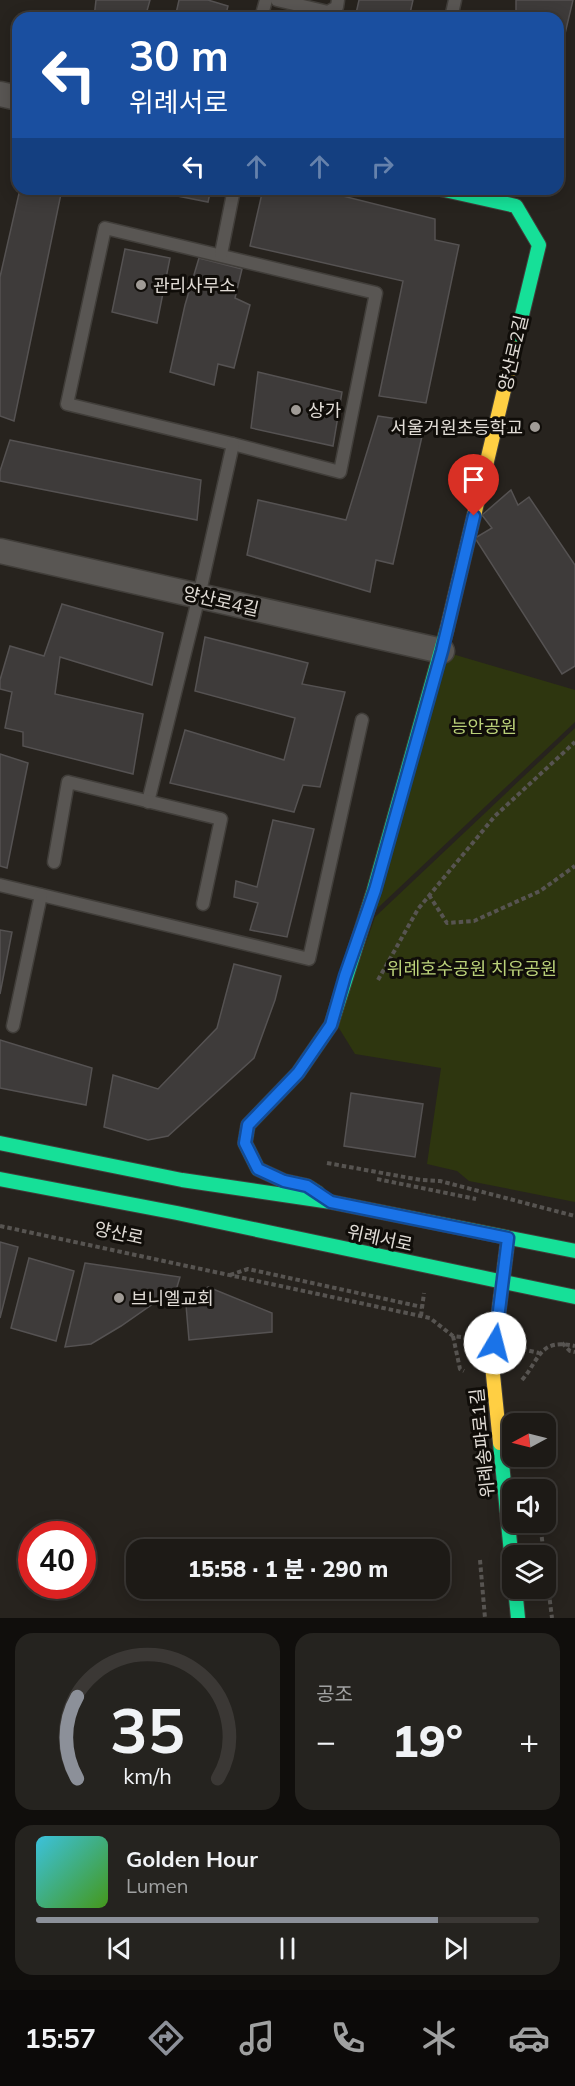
<!DOCTYPE html>
<html lang="ko">
<head>
<meta charset="utf-8">
<style>
	:root { --surface:#1d1a16; --page:#25231f; --text:#f1f3f6; --muted:#a0a1a1; --line:#3b3835; --accent:#8c9099 }
	body { margin:0; font-family:Mulish,"Noto Sans KR",sans-serif; background:var(--page); color:var(--text); height:100vh; display:flex; flex-direction:column; font-size:22px; white-space:nowrap }
	* { box-sizing:border-box; margin:0 }
	p { font-size:20px; color:var(--muted) }
	.icon { flex:none; width:33px; height:33px; fill:none; stroke:currentColor; stroke-width:2; stroke-linecap:round; stroke-linejoin:round }
	.map { position:relative; height:1618px; overflow:hidden }
	.sheet { display:flex; flex-direction:column; gap:15px; padding:15px; background:#100e0c; flex:1 }
	.sheet>* { flex:none }
	.top-card { position:absolute; left:12px; top:12px; width:552px; height:183px; border-radius:18px; box-shadow:0 3px 15px #0003,0 0 0 2px var(--line); background:#1a4fa0; color:#fff; overflow:hidden }
	.needle { width:39px; rotate:263deg }
	.controls { position:absolute; left:502px; top:1413px; display:grid; gap:12px }
	.controls a { display:grid; place-items:center; width:54px; height:54px; border-radius:12px; background:var(--surface); box-shadow:0 3px 15px #0003,0 0 0 2px var(--line); font-size:30px }
	.speed { position:absolute; left:18px; top:1521px; display:flex; gap:12px; font-size:30px; font-weight:700; text-align:center }
	.speed>* { display:grid; place-content:center; width:78px; height:78px; border-radius:50%; background:var(--surface); box-shadow:0 3px 15px #0003,0 0 0 2px var(--line); line-height:1 }
	.speed .limit { border:9px solid #d22; background:#fff; color:#111 }
	.pin { position:absolute; display:grid; place-items:center; width:51px; height:51px; color:#fff; margin:-62px -26px; border-radius:50% 50% 50% 0; rotate:-45deg; box-shadow:0 0 6px #0007 }
	.pin .icon { rotate:45deg }
	.me { position:absolute; width:66px; margin:-33px; rotate:8deg; stroke-linejoin:round; filter:drop-shadow(0 0 4px #0008) }
	.turn { display:flex; align-items:center; gap:21px; height:126px; padding:0 18px; font-size:27px }
	.turn .icon { width:78px; height:78px; stroke-width:2.5 }
	.turn b { display:block; font-size:42px; line-height:51px }
	.lanes { display:flex; align-items:center; height:57px; padding:0 18px; background:#0003; justify-content:center; gap:30px; direction:ltr }
	.lanes .off { opacity:.35 }
	.big { font-size:45px; font-weight:800; line-height:1.1 }
	.sheet .tile { flex:1; display:flex; flex-direction:column; justify-content:center; gap:9px; min-width:0; padding:0 21px; border-radius:18px; background:var(--page) }
	.sheet .dial { align-items:center; gap:0 }
	.dial svg { height:156px; overflow:visible; fill:none; stroke:var(--line); stroke-width:7; stroke-linecap:round; text-anchor:middle }
	.dial text { fill:var(--text); stroke:none }
	.song { display:flex; align-items:center; gap:18px }
	.cover { width:72px; height:72px; border-radius:9px; background:linear-gradient(135deg,hsl(190 70% 55%),hsl(100 70% 35%)) }
	.played { height:6px; border-radius:3px; background:linear-gradient(90deg,var(--accent) 80%,var(--line) 80%) }
	.keys { display:flex; justify-content:space-around; direction:ltr }
	.heat { display:flex; justify-content:space-between; align-items:center; font-size:33px; direction:ltr }
	.sheet .tiles { flex:1; display:grid; gap:15px; grid-template-columns:1fr 1fr }
	.tile:last-child { grid-column:span 2 }
	.trip { position:absolute; left:126px; top:1539px; width:324px; height:60px; border-radius:18px; background:var(--surface); box-shadow:0 3px 15px #0003,0 0 0 2px var(--line); font-weight:800; line-height:60px; text-align:center }
	.dock { display:flex; height:96px; justify-content:space-around; align-items:center; background:#0c0a09; color:var(--muted) }
	.dock .icon { width:42px; height:42px }
	.dock .active { color:var(--accent) }
	.dock b { font-size:27px; color:var(--text) }
	.map>svg:first-child { display:block }
	.green { fill:#2e360f }
	.building { fill:#3e3b3a; stroke:#555252; stroke-width:1.5 }
	.lines { fill:none; stroke-linecap:round; stroke-linejoin:round }
	.lane-casing { stroke:#413e3a; stroke-width:15 }
	.street-casing { stroke:#413e3a; stroke-width:27 }
	.fast-casing { stroke:#413e3a; stroke-width:16 }
	.slow-casing { stroke:#413e3a; stroke-width:16 }
	.path { stroke:#575451; stroke-width:4; stroke-dasharray:4.5 3; stroke-linecap:butt }
	.lane { stroke:#595653; stroke-width:12 }
	.street { stroke:#595653; stroke-width:24 }
	.fast { stroke:#16e098; stroke-width:14 }
	.slow { stroke:#ffcf43; stroke-width:14 }
	.route-casing { stroke:#114b97; stroke-width:15 }
	.route { stroke:#1a73e8; stroke-width:10 }
	.poi-dot { fill:#a09b96; stroke:#100d09; stroke-width:2 }
	.labels { text-anchor:middle; dominant-baseline:central; stroke-width:6; stroke-linejoin:round; paint-order:stroke }
	.poi-label { font-size:18px; fill:#e1dcd6; stroke:#100d09; text-anchor:start }
	.street-label { font-size:18px; fill:#e1dcd6; stroke:#100d09 }
	.park-label { font-size:18px; fill:#bad179; stroke:#100d09 }
</style>
</head>
<body>
<div class="map">
<svg width="575" height="1618" viewBox="0 0 575 1618">
	<rect width="100%" height="100%" fill="#27231e"/>
	<g class="green">
		<polygon points="442,651 575,690 575,722 365,920"/>
		<polygon points="575,728 575,1202 469,1181 457,1171 427,1164 441,1068 355,1054 337,1025 375,917"/>
	</g>
	<g class="building">
		<polygon points="96,0 150,0 145,18 94,18"/>
		<polygon points="179,0 208,0 228,6 225,18 175,18"/>
		<polygon points="359,0 413,0 409,18 355,18"/>
		<polygon points="516,0 573,0 564,38 558,37 558,18 516,18"/>
		<polygon points="20,189 62,189 14,421 0,416 0,277"/>
		<polygon points="142,189 211,189 208,202"/>
		<polygon points="263,189 315,189 435,219 435,240 459,245 426,403 379,396 403,281 250,246"/>
		<polygon points="125,249 170,258 157,323 112,312"/>
		<polygon points="199,258 242,269 235,298 250,305 234,368 218,364 214,385 170,372 185,305"/>
		<polygon points="258,372 342,392 333,446 251,428"/>
		<polygon points="378,416 425,423 393,564 376,560 370,592 247,555 258,500 346,520"/>
		<polygon points="10,440 201,480 197,520 0,481 0,471"/>
		<polygon points="511,490 518,505 529,497 575,565 575,666 562,674 475,538 492,528 482,515"/>
		<polygon points="62,604 163,633 152,685 60,657 55,694 143,714 133,774 23,746 23,732 5,728 12,692 0,689 0,680 10,646 44,656"/>
		<polygon points="205,637 308,663 302,684 345,692 320,787 303,785 294,812 170,783 185,730 284,760 295,718 195,691"/>
		<polygon points="0,754 28,763 7,868 0,866"/>
		<polygon points="273,820 314,829 287,937 250,930 258,903 234,897 236,881 257,887"/>
		<polygon points="0,930 12,932 0,994"/>
		<polygon points="234,964 281,976 275,1000 254,1058 168,1136 148,1140 104,1127 113,1075 158,1089 217,1028"/>
		<polygon points="0,1040 92,1068 86,1105 0,1088"/>
		<polygon points="351,1093 423,1104 415,1157 344,1146"/>
		<polygon points="0,1242 18,1247 0,1318"/>
		<polygon points="29,1258 74,1271 56,1341 11,1328"/>
		<polygon points="85,1263 180,1277 177,1287 121,1326 91,1344 65,1347"/>
		<polygon points="208,1287 272,1313 272,1332 189,1340 186,1305"/>
	</g>
	<g class="lines">
		<defs>
			<g id="lane">
				<polyline points="277,0 328,12 337,7 338,0"/>
				<polyline points="261,18 266,0"/>
				<polyline points="451,18 455,0"/>
				<polygon points="105,228 376,293 340,472 233,444 67,404"/>
				<polyline points="221,254 234,189"/>
				<polyline points="148,802 199,596 233,444"/>
				<polyline points="54,862 68,782 221,819 203,904"/>
				<polyline points="0,885 309,959 362,720"/>
				<polyline points="13,1026 41,895"/>
			</g>
			<g id="street">
				<polyline points="0,94 18,98"/>
				<polyline points="0,551 442,651"/>
			</g>
			<g id="fast">
				<polyline points="440,189 516,206 539,245 514,348"/>
				<polyline points="0,1143 182,1180 331,1202 575,1251"/>
				<polyline points="0,1179 177,1213 575,1297"/>
				<polyline points="318,1193 307,1186 284,1181 258,1169 245,1143 248,1125 298,1073 331,1025 374,890 447,629"/>
				<polyline points="500,1443 513,1573"/>
				<polyline points="515,1588 518,1618"/>
			</g>
			<g id="slow">
				<polyline points="447,629 514,348"/>
				<polyline points="500,1443 492,1365 508,1238"/>
			</g>
		</defs>
		<use href="#lane" class="lane-casing"/>
		<use href="#street" class="street-casing"/>
		<use href="#fast" class="fast-casing"/>
		<use href="#slow" class="slow-casing"/>
		<g class="path">
			<polyline points="429,895 447,923 474,921 540,891 575,866"/>
			<polyline points="378,980 418,909 495,816 575,742"/>
			<polyline points="327,1163 421,1180 440,1181 575,1216"/>
			<polyline points="377,1179 476,1199"/>
			<polyline points="0,1226 430,1318 453,1336 468,1338"/>
			<polyline points="230,1275 248,1269 422,1307"/>
			<polyline points="421,1316 424,1293"/>
			<polyline points="453,1336 460,1369 464,1371"/>
			<polyline points="562,1343 570,1351 575,1352"/>
			<polyline points="522,1349 539,1353"/>
			<path d="M 522,1380 C 540,1359 539,1338 575,1346"/>
			<polyline points="535,1478 536,1490"/>
			<polyline points="540,1522 544,1556"/>
			<polyline points="480,1560 485,1618"/>
			<polyline points="546,1570 552,1618"/>
		</g>
		<use href="#lane" class="lane"/>
		<use href="#street" class="street"/>
		<use href="#fast" class="fast"/>
		<use href="#slow" class="slow"/>
	</g>
	<g class="lines">
		<defs>
			<polyline id="route" points="474,516 442,651 375,890 345,976 331,1025 298,1073 248,1125 245,1143 258,1169 284,1181 307,1186 331,1202 508,1238 495,1343"/>
		</defs>
		<use href="#route" class="route-casing"/>
		<use href="#route" class="route"/>
	</g>
	<g class="poi-dot">
		<circle cx="141" cy="285" r="6"/>
		<circle cx="296" cy="410" r="6"/>
		<circle cx="535" cy="427" r="6"/>
		<circle cx="119" cy="1298" r="6"/>
	</g>
	<g class="labels">
		<g class="poi-label">
			<text x="153" y="285">관리사무소</text>
			<text x="308" y="410">상가</text>
			<text x="523" y="427" text-anchor="end">서울거원초등학교</text>
			<text x="131" y="1298">브니엘교회</text>
		</g>
		<g class="street-label">
			<text transform="translate(513 353) rotate(-77)">양산로2길</text>
			<text transform="translate(221 601) rotate(13)">양산로4길</text>
			<text transform="translate(119 1233) rotate(12)">양산로</text>
			<text transform="translate(380 1238) rotate(12)">위례서로</text>
			<text transform="translate(482 1443) rotate(-96)">위례송파로1길</text>
		</g>
		<g class="park-label">
			<text x="484" y="726">능안공원</text>
			<text x="472" y="968">위례호수공원 치유공원</text>
		</g>
	</g>
</svg>
<div class="controls">
<a><svg class="needle" viewBox="-14 -14 28 28"><path d="M0-13l5 13h-10z" fill="#e53935"/><path d="M0 13l5-13h-10z" fill="#a0a1a1"/></svg></a>
<a><svg class="icon" aria-label="sound" viewBox="0 0 24 24"><path d="M4 9h4l5-4v14l-5-4H4zM17 9q2 3 0 6"/></svg></a>
<a><svg class="icon" aria-label="layers" viewBox="0 0 24 24"><path d="M12 4l9 5-9 5-9-5zM3 14l9 5 9-5"/></svg></a>
</div>
<div class="speed"><div class="limit">40</div></div>
<div class="pin" style="left:474px;top:516px;background:#d93025"><svg class="icon" aria-label="arrive" viewBox="0 0 24 24"><path d="M6 21V4h12l-3 4 3 4H6"/></svg></div>
<svg class="me" style="left:495px;top:1343px" viewBox="-20 -20 40 40"><circle r="19" fill="#fff"/><path d="M0-13L10 11 0 6-10 11z" fill="#1a73e8"/></svg>
<div class="trip">15:58 · 1 분 · 290 m</div>
<div class="top-card">
<div class="turn"><svg class="icon" aria-label="left" viewBox="0 0 24 24"><path d="M17 20v-9H6M10 6l-5 5 5 5"/></svg><div><b>30 m</b>위례서로</div></div>
<div class="lanes"><svg class="icon" aria-label="left" viewBox="0 0 24 24"><path d="M17 20v-9H6M10 6l-5 5 5 5"/></svg><svg class="icon off" aria-label="ahead" viewBox="0 0 24 24"><path d="M12 20V5M6 11l6-6 6 6"/></svg><svg class="icon off" aria-label="ahead" viewBox="0 0 24 24"><path d="M12 20V5M6 11l6-6 6 6"/></svg><svg class="icon off" aria-label="right" viewBox="0 0 24 24"><path d="M7 20v-9h11M14 6l5 5-5 5"/></svg></div>
</div>
</div>
<section class="sheet">
<div class="tiles">
<div class="tile dial"><svg viewBox="0 0 100 80">
<path d="M14 69A42 42 0 1 1 86 69"/>
<path d="M14 69A42 42 0 0 1 14 27" stroke="#8c9099"/>
<text x="50" y="56" font-size="32" font-weight="700">35</text>
<text x="50" y="72" font-size="11">km/h</text>
</svg></div>
<div class="tile"><p>공조</p>
<div class="heat"><a>−</a><b class="big">19°</b><a>+</a></div>
</div>
<div class="tile">
<div class="song"><i class="cover"></i><div><b>Golden Hour</b><p>Lumen</p></div></div>
<div class="played"></div>
<div class="keys"><svg class="icon" aria-label="previous" viewBox="0 0 24 24"><path d="M18 5L8 12l10 7zM5 5v14"/></svg><svg class="icon" aria-label="pause" viewBox="0 0 24 24"><path d="M8 5v14M16 5v14"/></svg><svg class="icon" aria-label="next" viewBox="0 0 24 24"><path d="M6 5l10 7-10 7zM19 5v14"/></svg></div>
</div>
</div>
</section>
<nav class="dock">
<b>15:57</b>
<svg class="icon active" aria-label="directions" viewBox="0 0 24 24"><path d="M12 3l9 9-9 9-9-9zM9 14v-3h6M13 9l2 2-2 2"/></svg>
<svg class="icon" aria-label="music" viewBox="0 0 24 24"><path d="M9 18V5l10-2v13"/><circle cx="6" cy="18" r="3"/><circle cx="16" cy="16" r="3"/></svg>
<svg class="icon" aria-label="phone" viewBox="0 0 24 24"><path d="M5 4h4l2 5-3 2q2 4 5 5l2-3 5 2v4C11 20 4 13 5 4z"/></svg>
<svg class="icon" aria-label="climate" viewBox="0 0 24 24"><path d="M12 3v18M4 7l16 10M4 17L20 7"/></svg>
<svg class="icon" aria-label="car" viewBox="0 0 24 24"><path d="M5 17H2v-5l4-1 3-4h7l3 4 3 1v5h-3M9 17h6M6 11h13"/><circle cx="7" cy="17" r="2"/><circle cx="17" cy="17" r="2"/></svg>
</nav>
</body>
</html>
